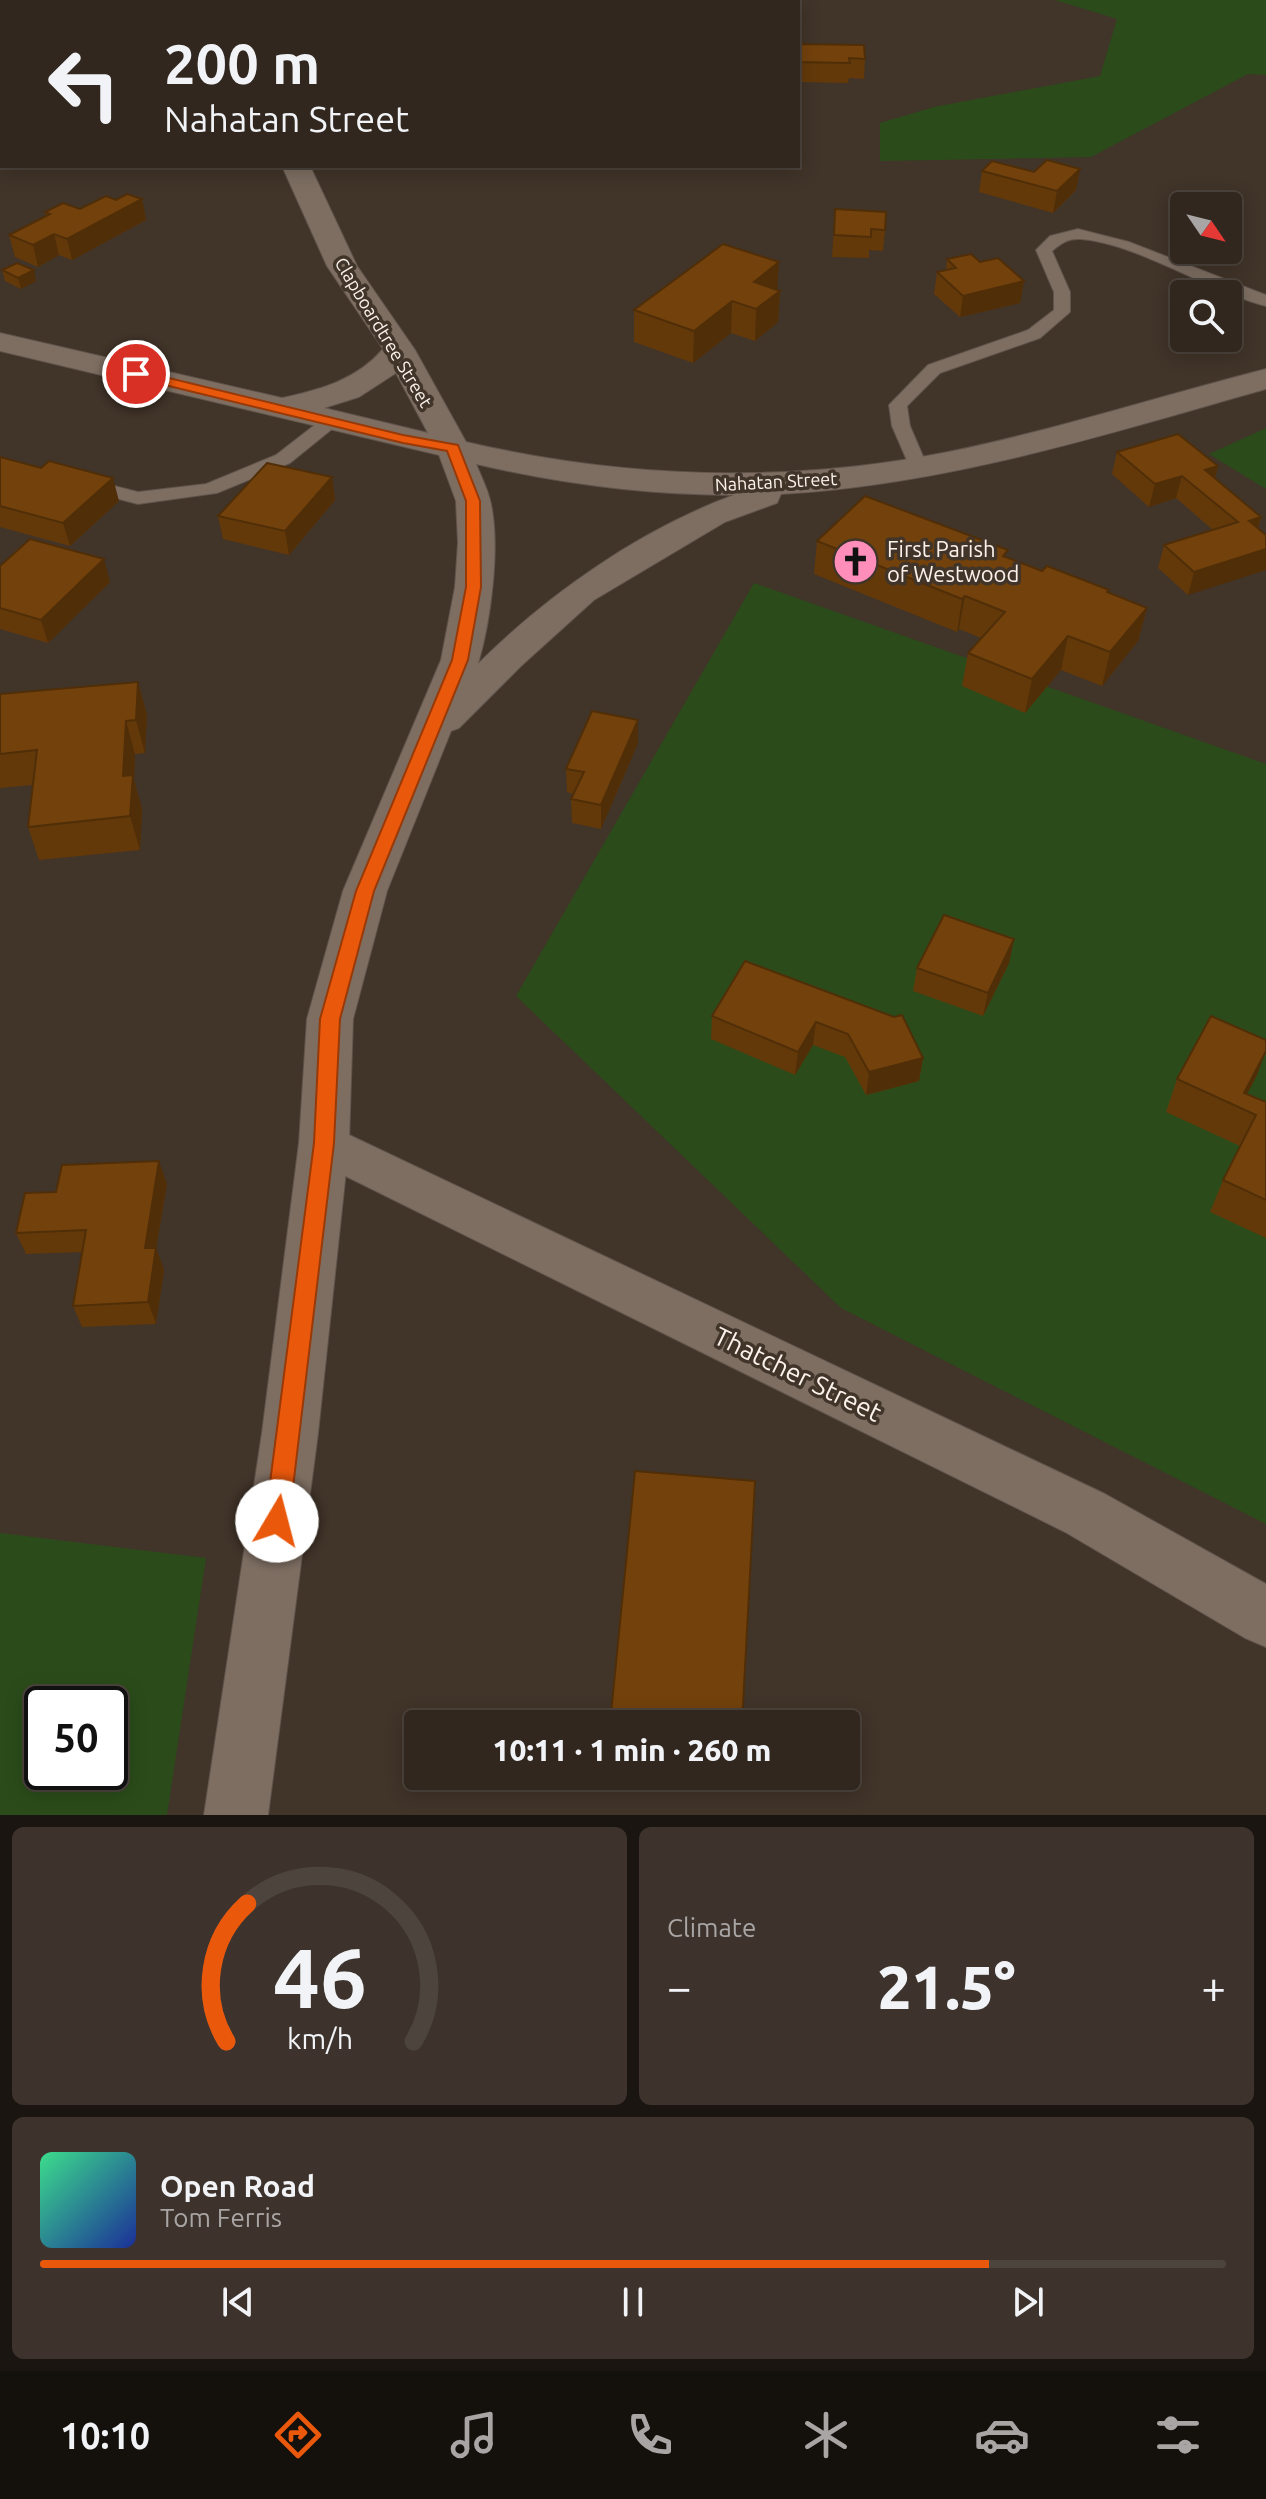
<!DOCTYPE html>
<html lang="en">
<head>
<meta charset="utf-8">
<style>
	:root { --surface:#31271f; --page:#3d332c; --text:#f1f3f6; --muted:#a8a5a4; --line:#4c443d; --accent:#ea580c }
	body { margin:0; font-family:Ubuntu,sans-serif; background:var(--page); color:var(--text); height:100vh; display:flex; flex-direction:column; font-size:30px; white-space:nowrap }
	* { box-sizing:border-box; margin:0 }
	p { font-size:26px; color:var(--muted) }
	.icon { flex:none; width:44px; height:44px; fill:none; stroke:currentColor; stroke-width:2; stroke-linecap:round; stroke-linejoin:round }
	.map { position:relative; height:1815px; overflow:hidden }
	.side { display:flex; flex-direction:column; gap:12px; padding:12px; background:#1b1511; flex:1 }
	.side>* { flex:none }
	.hud { position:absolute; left:0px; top:0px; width:800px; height:168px; box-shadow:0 4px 20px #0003,0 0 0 2px var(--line); background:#31271f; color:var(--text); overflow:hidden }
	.needle { width:52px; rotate:125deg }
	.controls { position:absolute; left:1170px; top:192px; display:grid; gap:16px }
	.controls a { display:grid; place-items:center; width:72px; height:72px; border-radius:8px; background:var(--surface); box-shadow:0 4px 20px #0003,0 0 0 2px var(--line); font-size:40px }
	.speed { position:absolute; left:24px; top:1686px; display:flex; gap:16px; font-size:40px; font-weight:700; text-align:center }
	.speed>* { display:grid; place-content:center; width:104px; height:104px; border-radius:50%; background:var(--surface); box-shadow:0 4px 20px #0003,0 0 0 2px var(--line); line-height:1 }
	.speed .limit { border:4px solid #111; border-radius:12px; background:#fff; color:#111 }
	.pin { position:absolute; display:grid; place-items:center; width:68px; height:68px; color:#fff; margin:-34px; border:4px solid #fff; border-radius:50%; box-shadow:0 2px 8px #0007 }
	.me { position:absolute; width:88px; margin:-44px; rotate:8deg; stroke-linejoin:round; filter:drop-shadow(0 0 6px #0008) }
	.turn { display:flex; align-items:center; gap:28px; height:168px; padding:0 32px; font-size:36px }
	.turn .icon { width:104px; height:104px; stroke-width:2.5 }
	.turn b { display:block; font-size:56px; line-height:68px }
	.big { font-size:60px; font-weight:800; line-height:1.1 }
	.side .tile { flex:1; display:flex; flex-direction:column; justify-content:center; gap:12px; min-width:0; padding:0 28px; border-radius:12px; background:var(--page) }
	.side .dial { align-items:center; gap:0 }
	.dial svg { height:208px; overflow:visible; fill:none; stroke:var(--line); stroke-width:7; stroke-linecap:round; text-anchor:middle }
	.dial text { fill:var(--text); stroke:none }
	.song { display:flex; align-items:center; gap:24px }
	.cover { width:96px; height:96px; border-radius:12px; background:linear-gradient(135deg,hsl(150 70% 55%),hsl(230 70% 35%)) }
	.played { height:8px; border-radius:4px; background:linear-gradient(90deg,var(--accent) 80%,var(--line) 80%) }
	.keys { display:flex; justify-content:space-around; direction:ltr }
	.heat { display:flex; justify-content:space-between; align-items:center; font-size:44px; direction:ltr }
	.side .tiles { flex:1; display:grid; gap:12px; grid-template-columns:1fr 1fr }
	.tile:last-child { grid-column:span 2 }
	.trip { position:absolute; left:404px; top:1710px; width:456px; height:80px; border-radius:8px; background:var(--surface); box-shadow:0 4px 20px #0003,0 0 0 2px var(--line); font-weight:800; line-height:80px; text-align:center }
	.tab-bar { display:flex; height:128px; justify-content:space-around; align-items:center; background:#14100c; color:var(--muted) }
	.tab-bar .icon { width:56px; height:56px }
	.tab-bar .current { color:var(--accent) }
	.tab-bar b { font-size:36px; color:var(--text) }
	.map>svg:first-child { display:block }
	.green { fill:#2b4c1a; fill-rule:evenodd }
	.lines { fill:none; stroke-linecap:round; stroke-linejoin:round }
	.lane-casing { stroke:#5f534a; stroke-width:2 }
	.street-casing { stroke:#5f534a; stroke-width:2 }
	.secondary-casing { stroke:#5f534a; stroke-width:2 }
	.lane { fill:#7e6e62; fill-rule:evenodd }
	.street { fill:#7e6e62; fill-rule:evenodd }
	.secondary { fill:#7e6e62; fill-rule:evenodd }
	.wall { fill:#63390a }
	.shaded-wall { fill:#502e08 }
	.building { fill:#73420c; stroke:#502e08; stroke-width:2 }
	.route { fill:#ea580c; stroke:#983908; stroke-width:2 }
	.labels { text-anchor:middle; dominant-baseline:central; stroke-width:7; stroke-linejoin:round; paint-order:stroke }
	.far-street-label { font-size:18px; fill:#fbf2eb; stroke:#413429 }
	.poi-label { font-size:22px; fill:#fbf2eb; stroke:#413429; text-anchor:start }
	.near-street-label { font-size:26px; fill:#fbf2eb; stroke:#413429 }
</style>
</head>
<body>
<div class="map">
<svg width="1266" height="1815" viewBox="0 0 1266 1815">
	<rect width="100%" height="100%" fill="#413429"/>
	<g class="green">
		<polygon points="1055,0 1266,0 1266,75 1248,74 1091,157 880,161 880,123 934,107 1100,76 1117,19"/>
		<polygon points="1266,428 1266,489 1209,454"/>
		<polygon points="754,583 1266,764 1266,1524 841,1308 516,996"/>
		<path d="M 0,1533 L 206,1558 L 167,1815 L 0,1815 ZM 110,1704 L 110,1772 L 42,1772 L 42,1704 Z"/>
	</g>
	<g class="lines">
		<defs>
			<g id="lane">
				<path d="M 1078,229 L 1129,242 L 1266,295 L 1266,306 C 1209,292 1137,243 1080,239 C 1068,238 1060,244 1052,251 L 1070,292 L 1070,312 L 1040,338 L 940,373 L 907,406 L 910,426 L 928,468 L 919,474 L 912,472 L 892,426 L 889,405 L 928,365 L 1028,330 L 1054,310 L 1054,292 L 1036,250 L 1050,236 Z"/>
				<polygon points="331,416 340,421 337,425 290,463 217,493 138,504 80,489 78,485 87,479 138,492 206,484 276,455 325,417"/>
			</g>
			<polygon id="street" points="324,1123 1105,1494 1266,1584 1266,1647 1245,1638 1065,1532 307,1157 299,1143 307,1129"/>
			<g id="secondary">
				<rect x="250" y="0" width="24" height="2"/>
				<path d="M 282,166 L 310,166 L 357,266 L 415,350 L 466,442 C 626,479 787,484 948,452 C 1056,430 1160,396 1266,369 L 1266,389 C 1107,434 947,485 781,494 L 777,503 L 725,522 L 594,600 L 521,666 L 459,728 L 451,731 L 387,891 L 353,1019 L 349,1143 L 318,1433 L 268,1815 L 204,1815 L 262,1433 L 299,1143 L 307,1019 L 343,891 L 441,660 L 455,587 L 458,543 L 456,501 L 439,455 L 0,351 L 0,333 L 282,398 C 319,390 357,380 383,349 L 327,266 ZM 396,373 L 428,433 L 324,408 L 359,397 ZM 476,464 C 561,484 647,495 734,495 C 641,529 548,594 478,664 C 491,621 501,543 490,500 C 487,488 481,476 476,464 Z"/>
			</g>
		</defs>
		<use href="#lane" class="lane-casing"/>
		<use href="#street" class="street-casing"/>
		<use href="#secondary" class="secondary-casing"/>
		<use href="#lane" class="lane"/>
		<use href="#street" class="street"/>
		<use href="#secondary" class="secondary"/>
	</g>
	<g class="wall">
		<polygon points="798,44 865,59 864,79 849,78 848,83 798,82"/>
		<polygon points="1080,169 1076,190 1053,213 979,192 982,171 1034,172"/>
		<polygon points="142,199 146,220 72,260 59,255 38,267 15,257 9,235 46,216 45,212 80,209 116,200"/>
		<polygon points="835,209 885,230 883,251 869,250 869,258 832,257"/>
		<polygon points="947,259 980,262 1024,281 1020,303 960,317 934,294 937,272 946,270"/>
		<polygon points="2,270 36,281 21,289 5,281"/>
		<polygon points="777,290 780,291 778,322 755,341 731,333 693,363 634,342 634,310"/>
		<polygon points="1117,452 1218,466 1215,478 1261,517 1258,528 1188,595 1158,568 1164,545 1213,530 1176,498 1149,507 1112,474"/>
		<polygon points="0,457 119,501 70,546 0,527"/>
		<polygon points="332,477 335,500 289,555 223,539 218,516"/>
		<polygon points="817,541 1007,557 1147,608 1138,641 1102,686 1061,670 1025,713 962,686 968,653 981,638 959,629 957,632 814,574"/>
		<polygon points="0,566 110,582 48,643 0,629"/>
		<polygon points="138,682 147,715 145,753 135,754 134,780 142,809 140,850 39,860 28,827 33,785 0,788 0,694"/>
		<polygon points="638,743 601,829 572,823 571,799 573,794 567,792 566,769"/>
		<polygon points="1014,939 1009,963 983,1016 913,991 917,968"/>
		<polygon points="712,1016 894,1017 923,1058 919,1081 866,1095 845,1057 813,1045 795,1075 711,1039"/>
		<polygon points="1257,1075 1247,1094 1266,1102 1266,1238 1210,1212 1223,1180 1240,1146 1166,1112 1177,1079"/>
		<polygon points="167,1184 156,1248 164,1270 156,1324 82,1327 73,1306 82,1252 26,1254 16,1233 56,1192"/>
	</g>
	<g class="shaded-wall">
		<polygon points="1080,169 1076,190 1053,213 1057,191"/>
		<polygon points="142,199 146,220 72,260 67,239"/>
		<polygon points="54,234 59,255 38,267 33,245"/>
		<polygon points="779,262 777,293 780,291 778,322 755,341 756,309 754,282"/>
		<polygon points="34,270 36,281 21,289 18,278"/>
		<polygon points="1024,281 1020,303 960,317 963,296"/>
		<polygon points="732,301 731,333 693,363 694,331"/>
		<polygon points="1218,466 1212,489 1205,470"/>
		<polygon points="1182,476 1176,498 1149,507 1155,484"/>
		<polygon points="332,477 335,500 289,555 285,531"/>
		<polygon points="113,478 119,501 70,546 63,523"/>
		<polygon points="1261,517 1254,540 1249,521"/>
		<polygon points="1266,549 1266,570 1188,595 1194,572"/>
		<polygon points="104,559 110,582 48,643 41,620"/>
		<polygon points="965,596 959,629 957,632 962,599"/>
		<polygon points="1147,608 1138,641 1102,686 1110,652"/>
		<polygon points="1068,636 1061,670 1025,713 1032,679"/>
		<polygon points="138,682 147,715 145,753 136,720"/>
		<polygon points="638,720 638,743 601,829 601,805"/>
		<polygon points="126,721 135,754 134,780 142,809 140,850 130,816 123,776"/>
		<polygon points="1014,939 1009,963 983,1016 988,993"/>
		<polygon points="816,1022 813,1045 795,1075 798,1052"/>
		<polygon points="1266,1051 1257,1075 1240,1108 1244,1093"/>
		<polygon points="923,1058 919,1081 866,1095 869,1072"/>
		<polygon points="159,1161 167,1184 156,1248 164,1270 156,1324 148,1302 145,1248"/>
	</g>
	<g class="building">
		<polygon points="366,0 429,0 428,2 373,2 365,1"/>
		<polygon points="798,44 864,45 865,59 849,58 850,63 798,62"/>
		<polygon points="1047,160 1080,169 1057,191 982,171 992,161 1034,172"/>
		<polygon points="127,194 142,199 67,239 54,234 33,245 9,235 50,214 45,212 63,203 80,209 106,196 116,200"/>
		<polygon points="835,209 886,212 885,230 871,229 871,237 834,235"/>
		<polygon points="723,244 779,262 754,282 780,291 756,309 732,301 694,331 634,310"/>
		<polygon points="971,254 980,262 998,258 1024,281 963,296 937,272 956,268 947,259"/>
		<polygon points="17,263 34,270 18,278 2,270"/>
		<polygon points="1178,434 1218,466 1205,470 1261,517 1249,521 1266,535 1266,549 1194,572 1164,545 1238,522 1182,476 1155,484 1117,452"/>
		<polygon points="0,457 41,468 49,461 113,478 63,523 0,506"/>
		<polygon points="267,463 332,477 285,531 218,516"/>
		<polygon points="865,496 1008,550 1003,556 1042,571 1047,566 1109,590 1107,592 1147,608 1110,652 1068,636 1032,679 968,653 1005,612 965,596 962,599 817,541"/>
		<polygon points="30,539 104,559 41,620 0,608 0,566"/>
		<polygon points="138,682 136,720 126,721 123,776 133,775 130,816 28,827 37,750 0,754 0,694"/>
		<polygon points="592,711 638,720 601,805 571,799 584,772 566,769"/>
		<polygon points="944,915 1014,939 988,993 917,968"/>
		<polygon points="745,961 894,1017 902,1015 923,1058 869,1072 848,1034 816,1022 798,1052 712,1016"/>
		<polygon points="1211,1016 1266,1040 1266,1051 1244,1093 1266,1102 1266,1200 1223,1180 1256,1115 1177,1079"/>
		<polygon points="159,1161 145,1248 156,1248 148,1302 73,1306 86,1230 16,1233 25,1193 56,1192 62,1165"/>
		<polygon points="635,1471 755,1481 742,1724 610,1724"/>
	</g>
	<polygon class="route" points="136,370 403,435 458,445 480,501 481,587 468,660 374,891 340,1019 334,1143 289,1521 286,1529 277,1533 269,1529 265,1521 314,1143 320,1019 356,891 452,660 466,587 466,501 447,451 403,443 132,377 130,374"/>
	<defs>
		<symbol id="church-disc" viewBox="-11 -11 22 22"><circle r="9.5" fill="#ff8eba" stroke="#413429"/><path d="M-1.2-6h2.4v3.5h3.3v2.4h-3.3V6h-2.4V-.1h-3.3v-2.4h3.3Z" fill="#111"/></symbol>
	</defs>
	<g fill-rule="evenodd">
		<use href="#church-disc" x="830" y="536" width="51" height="51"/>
	</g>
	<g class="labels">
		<g class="far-street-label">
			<text transform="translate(384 332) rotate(59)">Clapboardtree Street</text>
			<text transform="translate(776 481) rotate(-3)">Nahatan Street</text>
		</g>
		<g class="poi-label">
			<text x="887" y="548">First Parish<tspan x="887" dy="25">of Westwood</tspan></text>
		</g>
		<g class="near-street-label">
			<text transform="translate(798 1374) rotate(26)">Thatcher Street</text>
		</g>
	</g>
</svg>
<div class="controls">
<a><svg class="needle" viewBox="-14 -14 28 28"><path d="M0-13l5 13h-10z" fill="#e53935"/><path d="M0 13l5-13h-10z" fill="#a8a5a4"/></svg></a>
<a><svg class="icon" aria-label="search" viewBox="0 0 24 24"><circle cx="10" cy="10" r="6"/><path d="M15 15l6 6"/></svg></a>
</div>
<div class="speed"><div class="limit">50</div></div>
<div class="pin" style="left:136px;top:374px;background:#d93025"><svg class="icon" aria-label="arrive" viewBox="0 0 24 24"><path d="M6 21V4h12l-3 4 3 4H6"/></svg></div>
<svg class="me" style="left:277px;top:1521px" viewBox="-20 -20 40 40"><circle r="19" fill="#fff"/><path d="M0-13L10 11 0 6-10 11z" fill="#ea580c"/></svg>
<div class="trip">10:11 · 1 min · 260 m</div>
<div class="hud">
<div class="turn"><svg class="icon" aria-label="left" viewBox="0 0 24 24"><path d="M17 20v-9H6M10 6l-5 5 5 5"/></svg><div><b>200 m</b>Nahatan Street</div></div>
</div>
</div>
<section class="side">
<div class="tiles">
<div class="tile dial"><svg viewBox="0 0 100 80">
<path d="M14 69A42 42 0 1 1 86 69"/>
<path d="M14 69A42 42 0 0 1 22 16" stroke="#ea580c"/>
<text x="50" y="56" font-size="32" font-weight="700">46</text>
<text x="50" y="72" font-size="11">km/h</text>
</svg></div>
<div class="tile"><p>Climate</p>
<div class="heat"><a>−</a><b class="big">21.5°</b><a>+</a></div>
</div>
<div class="tile">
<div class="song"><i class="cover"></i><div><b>Open Road</b><p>Tom Ferris</p></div></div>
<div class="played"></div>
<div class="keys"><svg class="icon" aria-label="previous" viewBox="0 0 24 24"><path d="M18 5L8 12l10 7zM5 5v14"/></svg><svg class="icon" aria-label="pause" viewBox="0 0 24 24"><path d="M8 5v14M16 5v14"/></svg><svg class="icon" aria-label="next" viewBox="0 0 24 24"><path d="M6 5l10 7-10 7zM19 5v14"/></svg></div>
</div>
</div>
</section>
<nav class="tab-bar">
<b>10:10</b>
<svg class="icon current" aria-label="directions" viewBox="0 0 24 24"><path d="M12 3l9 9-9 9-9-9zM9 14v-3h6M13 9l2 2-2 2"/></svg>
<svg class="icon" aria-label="music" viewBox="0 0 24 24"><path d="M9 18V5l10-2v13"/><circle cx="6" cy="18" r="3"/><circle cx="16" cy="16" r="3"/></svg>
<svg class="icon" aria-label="phone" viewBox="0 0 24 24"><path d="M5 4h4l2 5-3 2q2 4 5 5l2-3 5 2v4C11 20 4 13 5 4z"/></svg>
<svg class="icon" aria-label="climate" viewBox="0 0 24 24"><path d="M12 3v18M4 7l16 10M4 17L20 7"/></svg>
<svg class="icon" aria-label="car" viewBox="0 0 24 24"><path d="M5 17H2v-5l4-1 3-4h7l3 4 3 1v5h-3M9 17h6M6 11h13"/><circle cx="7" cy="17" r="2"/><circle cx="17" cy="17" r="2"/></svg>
<svg class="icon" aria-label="filters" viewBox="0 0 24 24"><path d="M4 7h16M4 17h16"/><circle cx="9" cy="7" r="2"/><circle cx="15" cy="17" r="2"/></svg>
</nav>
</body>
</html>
